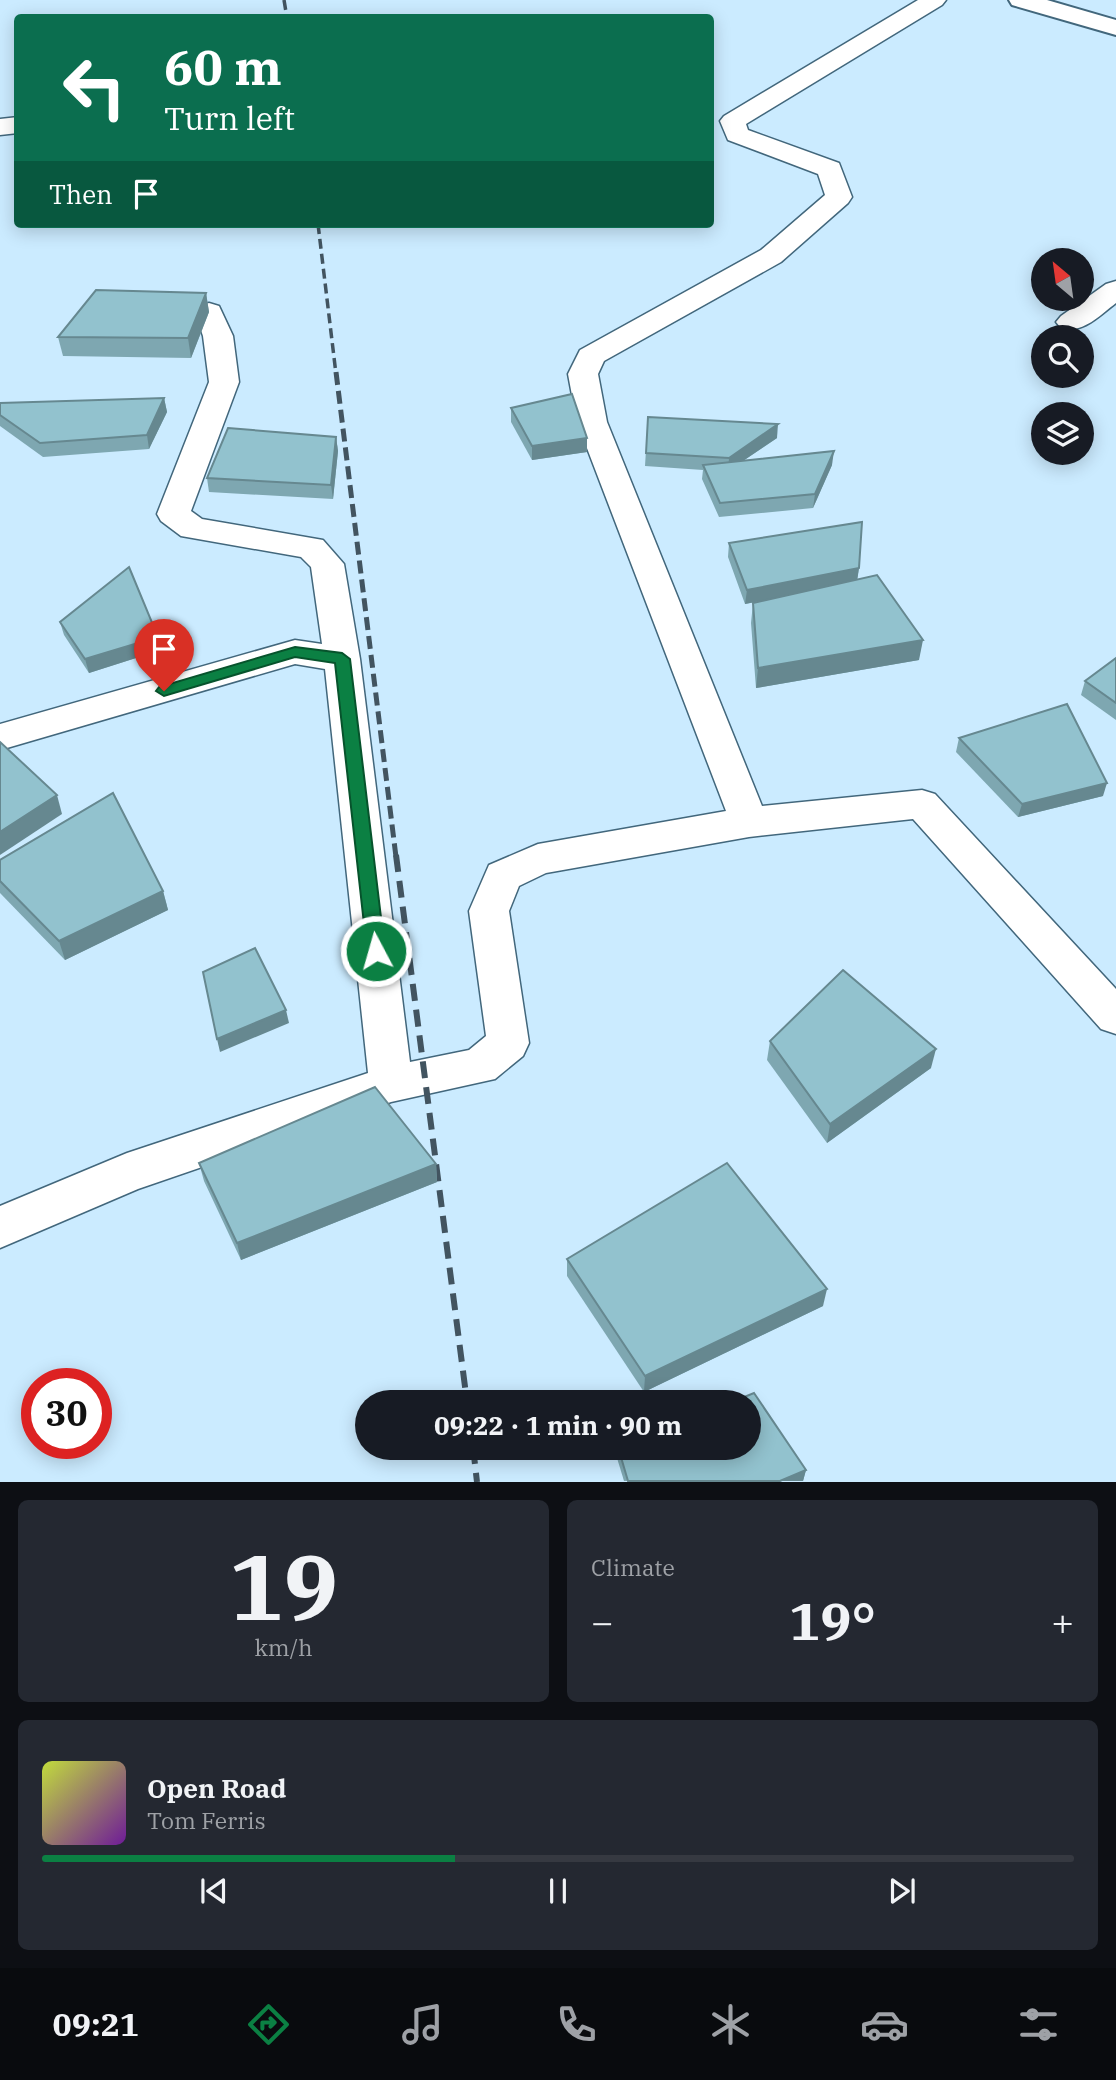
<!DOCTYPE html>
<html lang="en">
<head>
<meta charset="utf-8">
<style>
	:root { --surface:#171b24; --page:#242831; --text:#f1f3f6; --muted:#9ea1a6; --line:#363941; --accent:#0b8043 }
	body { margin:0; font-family:"IBM Plex Serif",serif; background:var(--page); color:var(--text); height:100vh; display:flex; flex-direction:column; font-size:26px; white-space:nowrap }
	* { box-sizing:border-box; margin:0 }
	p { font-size:23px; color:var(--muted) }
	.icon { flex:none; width:38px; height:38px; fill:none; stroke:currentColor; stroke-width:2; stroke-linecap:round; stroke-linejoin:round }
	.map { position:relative; height:1482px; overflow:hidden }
	.side { display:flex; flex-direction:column; gap:18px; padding:18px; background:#0d0f14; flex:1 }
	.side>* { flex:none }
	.guide { position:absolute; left:14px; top:14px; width:700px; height:214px; border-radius:7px; box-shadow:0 4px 18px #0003; background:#0b6e4f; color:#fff; overflow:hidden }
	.needle { width:46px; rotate:331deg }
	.fabs { position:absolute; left:1031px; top:248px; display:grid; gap:14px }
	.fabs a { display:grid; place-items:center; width:63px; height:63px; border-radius:50%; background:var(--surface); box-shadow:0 4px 18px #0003; font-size:35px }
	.speed { position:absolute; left:21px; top:1368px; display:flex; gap:14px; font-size:35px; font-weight:700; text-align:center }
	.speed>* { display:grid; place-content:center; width:91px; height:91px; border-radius:50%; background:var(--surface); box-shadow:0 4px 18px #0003; line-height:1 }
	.speed .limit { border:10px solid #d22; background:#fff; color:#111 }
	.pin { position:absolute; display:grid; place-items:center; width:60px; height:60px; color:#fff; margin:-72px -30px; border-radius:50% 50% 50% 0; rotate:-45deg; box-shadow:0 0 7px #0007 }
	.pin .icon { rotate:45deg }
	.me { position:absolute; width:77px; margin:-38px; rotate:354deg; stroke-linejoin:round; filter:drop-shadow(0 0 5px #0008) }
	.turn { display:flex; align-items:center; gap:24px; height:147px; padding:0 35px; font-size:32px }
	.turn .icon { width:91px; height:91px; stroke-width:2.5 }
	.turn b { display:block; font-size:49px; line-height:60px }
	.then { display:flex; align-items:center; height:66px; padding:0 35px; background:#0003; gap:14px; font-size:26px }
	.big { font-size:52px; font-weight:700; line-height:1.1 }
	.side .widget { flex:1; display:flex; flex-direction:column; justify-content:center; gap:10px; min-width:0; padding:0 24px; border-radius:10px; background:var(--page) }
	.side .dial { align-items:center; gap:0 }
	.dial b { font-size:91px; line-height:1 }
	.song { display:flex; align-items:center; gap:21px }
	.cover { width:84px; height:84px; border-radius:10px; background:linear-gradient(135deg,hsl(70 70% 55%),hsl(280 70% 35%)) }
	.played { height:7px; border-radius:4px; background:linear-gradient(90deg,var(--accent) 40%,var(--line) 40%) }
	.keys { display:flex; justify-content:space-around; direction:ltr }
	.heat { display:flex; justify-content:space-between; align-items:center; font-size:38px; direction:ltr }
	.side .tiles { flex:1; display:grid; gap:18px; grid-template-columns:1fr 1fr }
	.widget:last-child { grid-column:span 2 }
	.trip { position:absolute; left:355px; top:1390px; width:406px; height:70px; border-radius:35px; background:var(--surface); box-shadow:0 4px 18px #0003; font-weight:700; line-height:70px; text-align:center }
	.tabs { display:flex; height:112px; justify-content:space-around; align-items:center; background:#090b0e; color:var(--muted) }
	.tabs .icon { width:49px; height:49px }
	.tabs .selected { color:var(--accent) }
	.tabs b { font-size:32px; color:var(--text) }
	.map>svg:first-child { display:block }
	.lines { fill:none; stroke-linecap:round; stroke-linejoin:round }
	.minor-casing { stroke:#42677c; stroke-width:3 }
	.trunk-casing { stroke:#42677c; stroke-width:4 }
	.minor { fill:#fff; fill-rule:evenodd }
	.trunk { fill:#fff; fill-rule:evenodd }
	.rail-far2 { stroke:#425460; stroke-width:3.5; stroke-dasharray:10 5; stroke-linecap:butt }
	.rail-far1 { stroke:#425460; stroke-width:5; stroke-dasharray:13 6; stroke-linecap:butt }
	.rail { stroke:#425460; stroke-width:6; stroke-dasharray:17 9; stroke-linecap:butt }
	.wall { fill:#7ea7b1 }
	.shaded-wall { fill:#668890 }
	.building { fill:#92c2ce; stroke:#668890; stroke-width:2 }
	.route { fill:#0b8043; stroke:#07532c; stroke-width:2 }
</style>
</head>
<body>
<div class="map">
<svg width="1116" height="1482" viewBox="0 0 1116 1482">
	<rect width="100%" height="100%" fill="#cbebff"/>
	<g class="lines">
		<defs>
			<g id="minor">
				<polygon points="918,0 946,0 942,5 746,124 748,130 839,163 852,197 848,203 781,262 604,361 598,374 607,422 762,806 922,790 935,794 1116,989 1116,1034 1101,1029 913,819 749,837 546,873 519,886 509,911 529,1043 523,1056 495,1079 391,1102 138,1189 0,1248 0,1206 127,1153 368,1073 325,669 295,664 0,750 0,724 295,640 322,644 311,567 301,557 181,536 161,521 157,514 209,382 203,336 195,312 199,306 209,303 219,306 233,336 239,382 191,511 202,519 323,540 344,564 360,659 410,1062 469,1050 486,1036 469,911 489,865 538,844 726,811 577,422 568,374 580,350 761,250 825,195 818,174 728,140 720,121 724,116"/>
				<polygon points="18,117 18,133 0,135 0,119"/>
				<path d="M 1116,281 L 1116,303 C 1099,316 1083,334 1061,328 L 1056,322 L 1061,316 L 1106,284 Z"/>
			</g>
			<polygon id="trunk" points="1009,0 1047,0 1116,20 1116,35 1012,5"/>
		</defs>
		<use href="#minor" class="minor-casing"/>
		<use href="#trunk" class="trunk-casing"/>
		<use href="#minor" class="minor"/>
		<use href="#trunk" class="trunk"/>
		<g class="rail-far2">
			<polyline points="284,0 287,18"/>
			<polyline points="318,224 336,374"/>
		</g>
		<polyline class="rail-far1" points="336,372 396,857"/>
		<g class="rail">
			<polyline points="396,855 467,1402"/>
			<polyline points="473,1447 477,1482"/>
		</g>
	</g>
	<g class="wall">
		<polygon points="206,293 209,312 191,358 63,356 58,337"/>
		<polygon points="164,398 167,412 149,449 43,457 0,426 0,403"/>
		<polygon points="511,408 587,452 532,460 511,422"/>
		<polygon points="648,417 777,438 743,461 832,465 813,508 719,517 702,479 703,470 645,466"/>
		<polygon points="336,437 338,451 333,499 209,492 207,478"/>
		<polygon points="729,543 859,568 857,579 919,660 756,688 751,623 753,603 780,597 745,604 728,557"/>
		<polygon points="60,622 161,650 89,673 64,635"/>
		<polygon points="1116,658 1116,720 1081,695 1085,681"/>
		<polygon points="959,738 1103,796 1018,817 956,752"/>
		<polygon points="0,860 163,891 168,910 65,960 0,893"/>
		<polygon points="770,1041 931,1068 827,1143 767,1060"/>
		<polygon points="199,1163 436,1164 437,1182 241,1260 204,1181"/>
		<polygon points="567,1259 823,1306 644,1392 567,1276"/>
		<polygon points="617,1447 806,1470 803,1481 624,1481 617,1458"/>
	</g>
	<g class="shaded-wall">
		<polygon points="206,293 209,312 191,358 188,338"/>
		<polygon points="164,398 167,412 149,449 147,435"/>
		<polygon points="778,424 777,438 728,471 729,458"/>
		<polygon points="336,437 338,451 333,499 331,485"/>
		<polygon points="587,438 587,452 532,460 532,446"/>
		<polygon points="834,451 832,465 813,508 815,494"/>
		<polygon points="859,568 857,582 745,604 747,590"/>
		<polygon points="158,637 161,650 89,673 85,659"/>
		<polygon points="923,640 919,660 756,688 758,668"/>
		<polygon points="1107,783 1103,796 1018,817 1022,804"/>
		<polygon points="57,795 62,814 0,855 0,832"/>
		<polygon points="163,891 168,910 65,960 59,941"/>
		<polygon points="286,1010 289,1023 220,1052 217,1039"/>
		<polygon points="936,1049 931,1068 827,1143 830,1124"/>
		<polygon points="436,1164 437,1182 241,1260 237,1243"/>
		<polygon points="827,1289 823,1306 644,1392 645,1376"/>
		<polygon points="806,1470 803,1481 780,1481"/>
	</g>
	<g class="building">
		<polygon points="96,290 206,293 188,338 58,337"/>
		<polygon points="572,394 587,438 532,446 511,408"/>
		<polygon points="164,398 147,435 40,443 0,415 0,403"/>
		<polygon points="648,417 778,424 729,458 646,453"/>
		<polygon points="228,428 336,437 331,485 207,478"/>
		<polygon points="834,451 815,494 720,503 703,465"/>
		<polygon points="862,522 859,568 747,590 729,543"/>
		<polygon points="129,567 158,637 85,659 60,622"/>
		<polygon points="877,575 923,640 758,668 753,603"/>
		<polygon points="1116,658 1116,703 1085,681"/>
		<polygon points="1067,704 1107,783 1022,804 959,738"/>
		<polygon points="0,742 57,795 0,832"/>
		<polygon points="113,793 163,891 59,941 0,881 0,860"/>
		<polygon points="255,948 286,1010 217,1039 203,972"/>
		<polygon points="843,970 936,1049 830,1124 770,1041"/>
		<polygon points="375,1087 436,1164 237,1243 199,1163"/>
		<polygon points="727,1163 827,1289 645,1376 567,1259"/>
		<polygon points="754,1393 806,1470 780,1481 628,1481 618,1447 749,1447 749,1402 732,1402"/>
	</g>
	<polygon class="route" points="295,647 342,653 350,659 385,951 382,956 370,956 367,951 335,663 295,657 164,696 156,691 159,687"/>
</svg>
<div class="fabs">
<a><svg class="needle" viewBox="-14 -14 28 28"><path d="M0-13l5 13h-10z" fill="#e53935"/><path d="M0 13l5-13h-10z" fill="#9ea1a6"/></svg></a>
<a><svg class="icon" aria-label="search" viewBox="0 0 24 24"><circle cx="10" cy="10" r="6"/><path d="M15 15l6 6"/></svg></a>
<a><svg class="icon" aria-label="layers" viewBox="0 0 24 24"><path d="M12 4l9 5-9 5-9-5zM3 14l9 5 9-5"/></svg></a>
</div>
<div class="speed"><div class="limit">30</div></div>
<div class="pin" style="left:164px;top:691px;background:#d93025"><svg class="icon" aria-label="arrive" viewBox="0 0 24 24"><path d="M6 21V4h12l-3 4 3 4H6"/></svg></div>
<svg class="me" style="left:376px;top:951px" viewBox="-20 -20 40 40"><circle r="17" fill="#0b8043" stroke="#fff" stroke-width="3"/><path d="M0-11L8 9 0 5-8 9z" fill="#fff"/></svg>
<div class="trip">09:22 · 1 min · 90 m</div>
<div class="guide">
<div class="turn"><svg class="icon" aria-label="left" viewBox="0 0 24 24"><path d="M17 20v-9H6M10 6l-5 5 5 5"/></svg><div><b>60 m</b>Turn left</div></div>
<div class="then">Then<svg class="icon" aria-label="arrive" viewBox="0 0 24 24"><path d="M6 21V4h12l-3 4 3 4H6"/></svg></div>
</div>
</div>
<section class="side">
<div class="tiles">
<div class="widget dial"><b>19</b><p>km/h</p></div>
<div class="widget"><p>Climate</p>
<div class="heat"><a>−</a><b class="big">19°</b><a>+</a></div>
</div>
<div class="widget">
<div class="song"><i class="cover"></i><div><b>Open Road</b><p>Tom Ferris</p></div></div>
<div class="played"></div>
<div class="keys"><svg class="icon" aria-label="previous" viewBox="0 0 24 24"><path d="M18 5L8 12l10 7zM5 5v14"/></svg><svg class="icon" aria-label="pause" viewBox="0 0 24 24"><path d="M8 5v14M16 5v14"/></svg><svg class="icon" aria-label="next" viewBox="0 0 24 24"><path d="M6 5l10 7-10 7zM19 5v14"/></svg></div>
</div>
</div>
</section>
<nav class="tabs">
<b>09:21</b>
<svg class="icon selected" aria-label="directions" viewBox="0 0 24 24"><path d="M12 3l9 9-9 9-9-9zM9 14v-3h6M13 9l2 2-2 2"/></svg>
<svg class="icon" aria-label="music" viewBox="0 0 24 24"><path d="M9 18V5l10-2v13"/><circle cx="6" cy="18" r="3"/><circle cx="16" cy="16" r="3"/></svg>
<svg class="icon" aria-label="phone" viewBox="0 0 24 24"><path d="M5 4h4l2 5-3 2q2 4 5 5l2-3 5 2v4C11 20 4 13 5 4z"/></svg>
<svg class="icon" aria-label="climate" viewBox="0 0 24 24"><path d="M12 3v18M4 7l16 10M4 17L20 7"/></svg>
<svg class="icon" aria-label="car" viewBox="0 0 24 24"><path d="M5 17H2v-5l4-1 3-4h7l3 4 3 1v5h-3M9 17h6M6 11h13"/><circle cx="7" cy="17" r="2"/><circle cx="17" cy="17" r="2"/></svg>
<svg class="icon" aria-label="filters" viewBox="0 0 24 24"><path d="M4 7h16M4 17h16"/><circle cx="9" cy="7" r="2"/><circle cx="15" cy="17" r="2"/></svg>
</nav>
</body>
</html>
